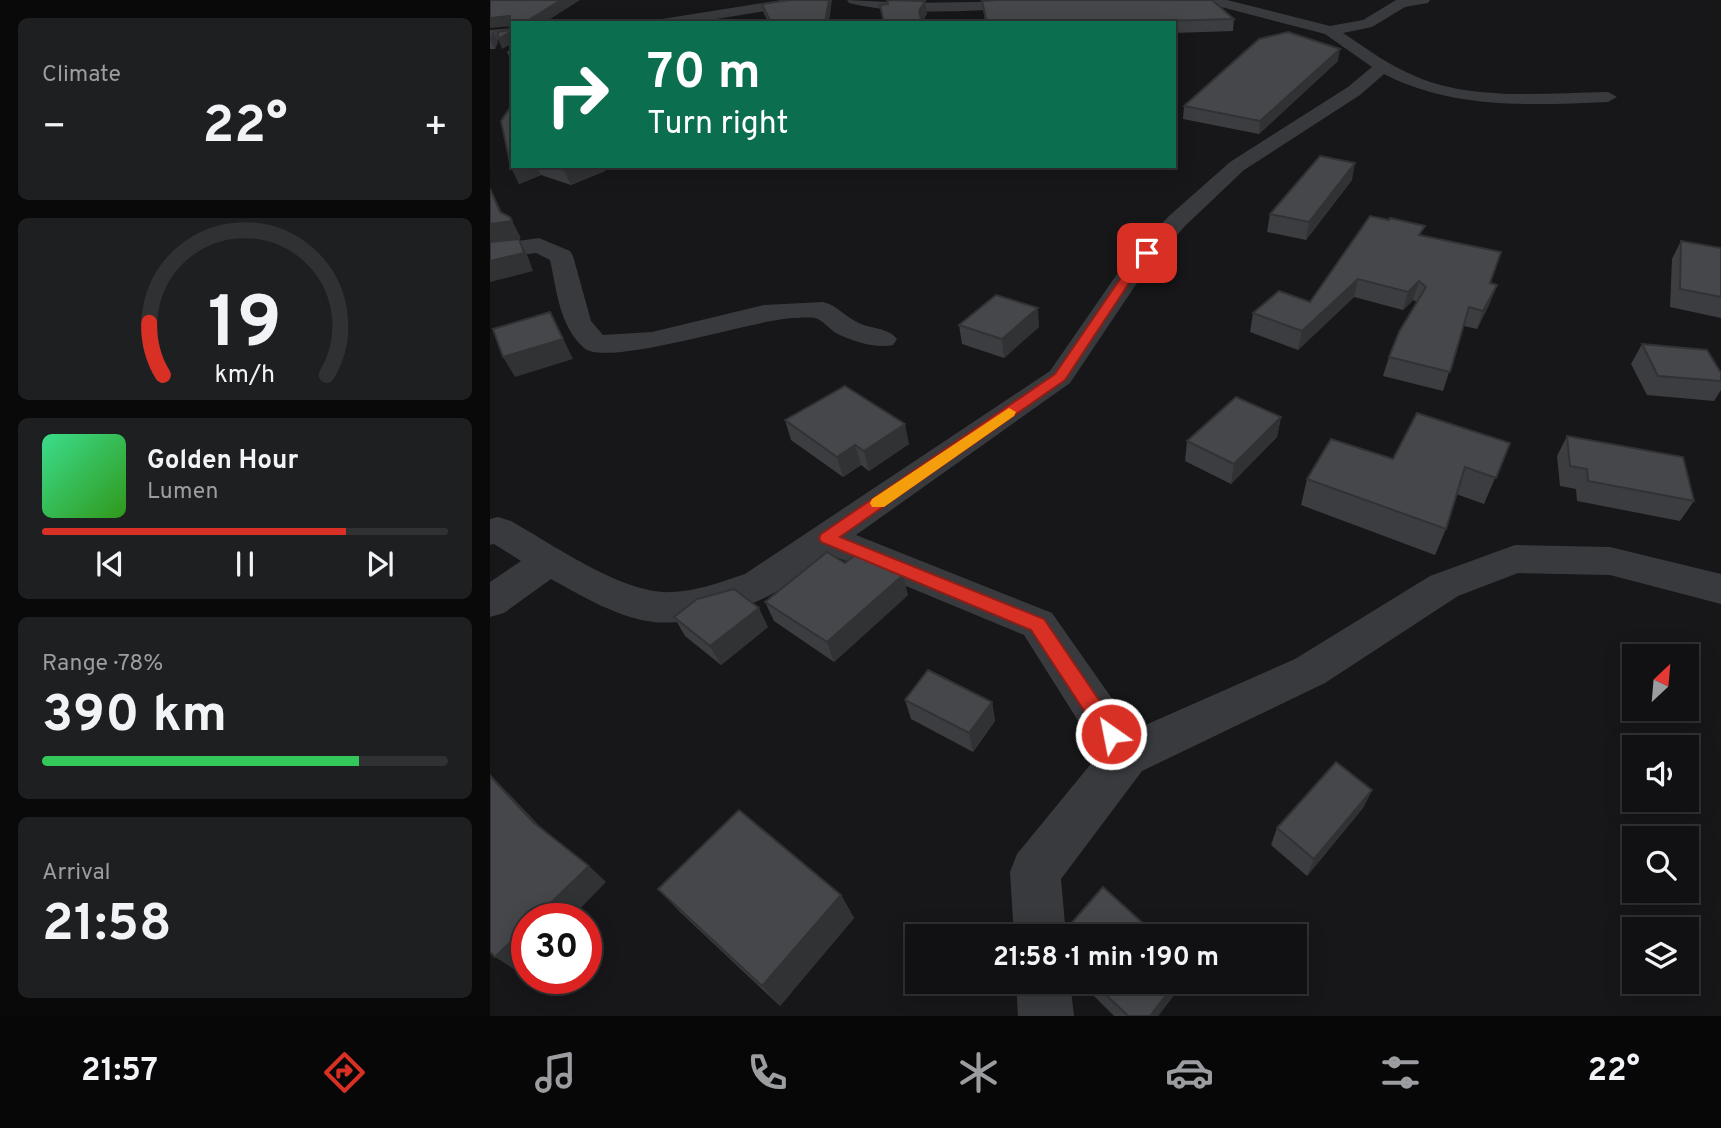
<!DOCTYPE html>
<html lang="en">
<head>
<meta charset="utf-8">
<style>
	:root { --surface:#111113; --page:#1e1f21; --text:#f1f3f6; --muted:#9c9da0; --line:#303133; --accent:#d93025 }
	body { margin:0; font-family:Overpass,sans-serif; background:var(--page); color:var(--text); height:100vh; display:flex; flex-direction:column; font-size:26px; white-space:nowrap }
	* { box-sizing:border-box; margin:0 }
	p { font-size:23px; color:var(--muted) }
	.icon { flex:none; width:38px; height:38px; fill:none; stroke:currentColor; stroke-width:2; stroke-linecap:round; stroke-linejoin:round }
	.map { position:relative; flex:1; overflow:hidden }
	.sheet { display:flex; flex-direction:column; gap:18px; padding:18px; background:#09090a; width:490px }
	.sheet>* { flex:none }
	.banner { position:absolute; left:21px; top:21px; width:665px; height:147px; border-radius:0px; box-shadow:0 4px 18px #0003,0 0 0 2px var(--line); background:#0b6e4f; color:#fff; overflow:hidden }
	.needle { width:46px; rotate:26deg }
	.buttons { position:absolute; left:1132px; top:644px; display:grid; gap:14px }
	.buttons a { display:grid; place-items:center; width:77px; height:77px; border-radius:0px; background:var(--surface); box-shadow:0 4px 18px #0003,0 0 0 2px var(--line); font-size:35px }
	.speed { position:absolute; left:21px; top:903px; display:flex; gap:14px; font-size:35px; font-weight:700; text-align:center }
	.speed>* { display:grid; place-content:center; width:91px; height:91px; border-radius:50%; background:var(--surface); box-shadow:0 4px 18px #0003,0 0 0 2px var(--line); line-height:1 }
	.speed .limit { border:10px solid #d22; background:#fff; color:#111 }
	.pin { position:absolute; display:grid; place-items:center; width:60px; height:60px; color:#fff; margin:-30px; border-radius:14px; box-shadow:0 4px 10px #0006 }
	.me { position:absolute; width:77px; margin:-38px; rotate:327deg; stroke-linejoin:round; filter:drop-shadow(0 0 5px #0008) }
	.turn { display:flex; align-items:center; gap:24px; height:147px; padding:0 21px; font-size:32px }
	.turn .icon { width:91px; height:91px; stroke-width:2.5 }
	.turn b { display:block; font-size:49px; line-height:60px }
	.big { font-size:52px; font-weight:700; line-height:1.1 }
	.sheet .tile { flex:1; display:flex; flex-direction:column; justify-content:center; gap:10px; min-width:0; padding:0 24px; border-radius:10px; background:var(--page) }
	.sheet .dial { align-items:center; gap:0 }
	.dial svg { height:182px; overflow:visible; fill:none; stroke:var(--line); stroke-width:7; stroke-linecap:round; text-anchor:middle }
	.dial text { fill:var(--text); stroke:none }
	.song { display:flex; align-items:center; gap:21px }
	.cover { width:84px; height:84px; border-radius:10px; background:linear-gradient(135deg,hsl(150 70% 55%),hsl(110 70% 35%)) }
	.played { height:7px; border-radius:4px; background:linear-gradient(90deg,var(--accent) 75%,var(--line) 75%) }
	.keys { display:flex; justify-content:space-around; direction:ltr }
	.heat { display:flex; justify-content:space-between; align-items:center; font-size:38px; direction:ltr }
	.charge { height:10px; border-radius:5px; background:linear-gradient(90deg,#34c759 78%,var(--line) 0) }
	.trip { position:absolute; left:415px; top:924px; width:402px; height:70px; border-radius:0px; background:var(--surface); box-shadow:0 4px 18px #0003,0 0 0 2px var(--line); font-weight:700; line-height:70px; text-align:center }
	.menu { display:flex; height:112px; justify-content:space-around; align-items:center; background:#070708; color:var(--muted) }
	.menu .icon { width:49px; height:49px }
	.menu .current { color:var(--accent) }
	.menu b { font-size:32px; color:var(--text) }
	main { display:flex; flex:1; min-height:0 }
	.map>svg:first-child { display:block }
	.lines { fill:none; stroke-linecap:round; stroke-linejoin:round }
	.minor { fill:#383a3d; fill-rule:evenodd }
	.wall { fill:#3c3d40 }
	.shaded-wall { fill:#313234 }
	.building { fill:#46474b; stroke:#313234; stroke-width:2 }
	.route { fill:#d93025; stroke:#8d1f18; stroke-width:2 }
	.slow { fill:#f59e0b }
</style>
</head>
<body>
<main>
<section class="sheet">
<div class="tile"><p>Climate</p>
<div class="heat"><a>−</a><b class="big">22°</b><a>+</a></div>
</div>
<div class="tile dial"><svg viewBox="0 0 100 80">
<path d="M14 69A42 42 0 1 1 86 69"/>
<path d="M14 69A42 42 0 0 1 8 46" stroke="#d93025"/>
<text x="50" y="56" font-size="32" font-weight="700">19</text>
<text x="50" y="72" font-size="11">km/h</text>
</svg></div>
<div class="tile">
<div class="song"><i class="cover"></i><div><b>Golden Hour</b><p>Lumen</p></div></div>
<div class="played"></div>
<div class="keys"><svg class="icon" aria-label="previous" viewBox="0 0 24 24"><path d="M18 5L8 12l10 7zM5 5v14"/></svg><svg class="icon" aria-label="pause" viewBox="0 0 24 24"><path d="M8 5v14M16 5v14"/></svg><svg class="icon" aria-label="next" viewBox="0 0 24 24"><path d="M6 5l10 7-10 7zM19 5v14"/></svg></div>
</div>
<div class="tile"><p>Range · 78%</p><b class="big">390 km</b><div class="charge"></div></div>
<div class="tile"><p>Arrival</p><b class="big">21:58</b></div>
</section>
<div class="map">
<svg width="1231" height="1016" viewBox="0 0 1231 1016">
	<rect width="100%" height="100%" fill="#171719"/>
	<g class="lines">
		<g class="minor">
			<polygon points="292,0 326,0 319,4 202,23 165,23 172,19"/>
			<path d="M 357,0 L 420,3 L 594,0 L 587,4 C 515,7 428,20 359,3 Z"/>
			<path d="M 714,0 L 737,0 L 840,26 L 873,20 L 906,0 L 940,0 L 938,3 L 915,7 L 882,27 L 853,33 C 877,49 900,66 927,77 C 984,101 1057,93 1118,92 L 1127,97 L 1118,102 C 1042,105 964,110 894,74 L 870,95 L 754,170 L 695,226 L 653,274 L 580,383 L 366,535 L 562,613 L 644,730 L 805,659 L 940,576 L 1025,545 L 1120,547 L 1231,574 L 1231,604 L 1120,575 L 1028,573 L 968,596 L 835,683 L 652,771 L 571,879 L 576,936 L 524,936 L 520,872 L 527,854 L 609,754 L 534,635 L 339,554 C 321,567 302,583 282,594 C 256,609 194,626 164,622 C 128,618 92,596 61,579 L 14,613 L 0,617 L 0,582 L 31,561 L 4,544 L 0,545 L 0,519 L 8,517 L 21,521 C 62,544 134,595 182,592 C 207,591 231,582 255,574 L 560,371 L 634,264 L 679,216 L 740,162 L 858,87 L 882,67 L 835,34 L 716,3 Z"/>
			<polygon points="23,28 23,38 0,40 0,30"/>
			<path d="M 49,238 L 80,251 L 83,256 L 101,321 L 113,335 L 162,332 L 274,305 L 333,302 C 347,305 354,316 367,322 C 379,329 398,327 407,339 L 403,345 C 387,349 361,341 346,333 C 339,329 333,320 325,318 C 319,317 310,318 303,318 C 266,319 117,368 94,348 C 69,325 67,291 60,260 L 46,253 L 0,259 L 0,245 Z"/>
			<polygon points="526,982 580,982 584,1016 528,1016"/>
		</g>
	</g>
	<g class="wall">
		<polygon points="492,1 744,19 743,31 684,33 684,23 495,23"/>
		<polygon points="272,4 339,23 279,23 274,14"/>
		<polygon points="0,32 8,42 5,49 0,49"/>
		<polygon points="23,47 23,64 17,52"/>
		<polygon points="848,61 769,134 693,119 694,106"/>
		<polygon points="23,166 117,166 115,171 81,185 51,175 29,184"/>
		<polygon points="862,180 816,240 777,232 780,214"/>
		<polygon points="933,236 1000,283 1000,303 987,329 974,326 953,391 893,376 899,357 927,302 923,300 913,310 864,297 808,350 760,332 763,313 820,302"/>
		<polygon points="1191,241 1231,248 1231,318 1180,307 1182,259"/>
		<polygon points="469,325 549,327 514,358 472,344"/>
		<polygon points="1152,344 1231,373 1231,390 1224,401 1157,395 1141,364"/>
		<polygon points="791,417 787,437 741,484 695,461 697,441"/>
		<polygon points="295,420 419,444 379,471 371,465 353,477 301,440"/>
		<polygon points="1077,436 1204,501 1190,521 1087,501 1086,489 1070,486 1067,456"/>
		<polygon points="1020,443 994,504 966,494 956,529 945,555 811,505 817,479 903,459"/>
		<polygon points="355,563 418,595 344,662 284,621 275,602"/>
		<polygon points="184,617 278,627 231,665 195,636"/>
		<polygon points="415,700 502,702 505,721 483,752 421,719"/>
		<polygon points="882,790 873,808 817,876 781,845 787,828"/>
		<polygon points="168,889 351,895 364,918 290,1006 190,912"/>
		<polygon points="590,982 694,982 668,1016 624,1016"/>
	</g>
	<g class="shaded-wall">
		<polygon points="71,0 90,0 54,23 34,23"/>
		<polygon points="339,0 342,0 339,23 324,23"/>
		<polygon points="435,1 437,14 432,23 429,11"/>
		<polygon points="20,16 23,26 0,28 0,18"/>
		<polygon points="23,30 23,43 12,49 8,39"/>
		<polygon points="3,32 8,42 5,49 0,39"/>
		<polygon points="850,49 848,61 769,134 770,121"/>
		<polygon points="865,163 862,180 816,240 819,222"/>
		<polygon points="26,166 46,166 51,175 29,184 21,168"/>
		<polygon points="82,166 117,166 115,171 81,185 74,170"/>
		<polygon points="1,189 9,206 16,222 20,217 31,238 0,243 0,224 10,212"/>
		<polygon points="29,239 38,257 43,271 0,282 0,261"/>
		<polygon points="868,279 864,297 808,350 812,331"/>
		<polygon points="929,281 923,300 913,310 918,292"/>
		<polygon points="1007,285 1000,303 987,329 993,311"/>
		<polygon points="548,308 549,327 514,358 512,339"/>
		<polygon points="60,312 83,359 25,377 13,357"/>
		<polygon points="791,417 787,437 741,484 744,464"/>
		<polygon points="415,424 419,444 379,471 374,451"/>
		<polygon points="365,445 371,465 353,477 347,457"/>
		<polygon points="413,575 418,595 344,662 337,642"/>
		<polygon points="269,608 278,627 231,665 220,646"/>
		<polygon points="502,702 505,721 483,752 479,733"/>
		<polygon points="0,774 62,839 43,822 0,776"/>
		<polygon points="882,790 873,808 817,876 824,859"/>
		<polygon points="99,866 116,882 80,919 44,919"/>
		<polygon points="351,895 364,918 290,1006 272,986"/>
		<polygon points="37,926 37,961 27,971 5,957"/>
		<polygon points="686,982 694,982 668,1016 660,1016"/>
	</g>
	<g class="building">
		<polygon points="0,0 71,0 34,23 23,23 23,30 8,39 8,32 20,30 20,16 0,18"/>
		<polygon points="300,0 339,0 335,22 324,23 281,23 272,4"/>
		<polygon points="397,0 435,1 429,11 432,23 394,23 390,5 398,4"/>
		<polygon points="508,0 722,0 744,19 598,23 497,23 492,1"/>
		<polygon points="109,20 105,23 58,23"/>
		<polygon points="798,32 850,49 770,121 694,106 769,39"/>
		<polygon points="23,103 23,166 26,166 21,168 11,121"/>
		<polygon points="830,156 865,163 819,222 780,214"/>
		<polygon points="64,166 82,166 74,170"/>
		<polygon points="0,189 10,212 20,217 22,221 0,224"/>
		<polygon points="880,216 899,220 900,218 935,226 929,235 1011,252 1000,283 1007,285 993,311 979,307 960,372 899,357 909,332 936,287 929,281 918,292 868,279 812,331 763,313 789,291 820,302"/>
		<polygon points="29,239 34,253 0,261 0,242"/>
		<polygon points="1191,241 1231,248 1231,297 1190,289"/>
		<polygon points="506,295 548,308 512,339 469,325"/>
		<polygon points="60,312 73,339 13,357 3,329"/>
		<polygon points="1152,344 1217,350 1231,373 1231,381 1168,376"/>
		<polygon points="355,386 415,424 374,451 365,445 347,457 295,420"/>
		<polygon points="746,397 791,417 744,464 697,441"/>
		<polygon points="927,413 1020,443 1006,478 975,467 956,529 817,479 841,439 903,459"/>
		<polygon points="1077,436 1193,457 1204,501 1098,481 1097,469 1080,466"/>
		<polygon points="337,552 355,563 369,552 413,575 337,642 275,602"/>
		<polygon points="244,589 269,608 220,646 184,617 207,599"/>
		<polygon points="438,670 502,702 479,733 415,700"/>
		<polygon points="846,762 882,790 824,859 787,828"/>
		<polygon points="0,776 43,822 99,866 44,919 37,919 37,926 5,957 0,952"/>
		<polygon points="249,810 351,895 272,986 168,889"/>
		<polygon points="613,887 667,936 570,936"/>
		<polygon points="603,982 686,982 660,1016 638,1016"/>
	</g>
	<polygon class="route" points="654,250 663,253 647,271 575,380 350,537 554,619 628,728 631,734 628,741 621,744 614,741 541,630 331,542 329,538 331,534 565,374 639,266"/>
	<polygon class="slow" points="519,408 526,412 524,416 394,507 382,507 380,503 382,499"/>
</svg>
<div class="buttons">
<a><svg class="needle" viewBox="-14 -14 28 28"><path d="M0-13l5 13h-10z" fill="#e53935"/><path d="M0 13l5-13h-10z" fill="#9c9da0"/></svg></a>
<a><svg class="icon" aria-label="sound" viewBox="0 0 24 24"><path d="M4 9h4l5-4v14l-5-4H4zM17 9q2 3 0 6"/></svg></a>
<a><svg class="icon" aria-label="search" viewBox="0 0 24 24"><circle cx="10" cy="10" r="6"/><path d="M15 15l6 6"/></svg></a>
<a><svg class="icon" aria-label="layers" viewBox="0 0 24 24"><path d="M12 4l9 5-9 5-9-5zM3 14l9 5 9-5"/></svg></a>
</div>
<div class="speed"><div class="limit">30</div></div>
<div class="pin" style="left:657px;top:253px;background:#d93025"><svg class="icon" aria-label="arrive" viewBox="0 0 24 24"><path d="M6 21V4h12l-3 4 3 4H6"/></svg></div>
<svg class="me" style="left:621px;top:734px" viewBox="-20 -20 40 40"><circle r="17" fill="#d93025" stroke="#fff" stroke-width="3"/><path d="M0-11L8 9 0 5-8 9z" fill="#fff"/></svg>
<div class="trip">21:58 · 1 min · 190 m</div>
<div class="banner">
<div class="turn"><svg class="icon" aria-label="right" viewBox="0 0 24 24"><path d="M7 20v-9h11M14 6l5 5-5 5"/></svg><div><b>70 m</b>Turn right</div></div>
</div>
</div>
</main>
<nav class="menu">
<b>21:57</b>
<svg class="icon current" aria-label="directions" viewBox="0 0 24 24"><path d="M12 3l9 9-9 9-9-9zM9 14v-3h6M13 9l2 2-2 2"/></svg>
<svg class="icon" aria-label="music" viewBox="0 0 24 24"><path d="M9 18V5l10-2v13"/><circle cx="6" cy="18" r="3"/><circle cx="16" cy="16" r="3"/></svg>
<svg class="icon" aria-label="phone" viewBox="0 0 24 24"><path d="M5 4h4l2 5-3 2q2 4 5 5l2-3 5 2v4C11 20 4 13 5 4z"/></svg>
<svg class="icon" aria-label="climate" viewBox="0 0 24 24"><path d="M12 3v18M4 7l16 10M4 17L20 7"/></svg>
<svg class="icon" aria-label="car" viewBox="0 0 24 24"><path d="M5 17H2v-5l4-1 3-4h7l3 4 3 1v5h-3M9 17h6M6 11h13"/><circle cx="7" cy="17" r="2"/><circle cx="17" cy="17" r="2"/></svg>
<svg class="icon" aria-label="filters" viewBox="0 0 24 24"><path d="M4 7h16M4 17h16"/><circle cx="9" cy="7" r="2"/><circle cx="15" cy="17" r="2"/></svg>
<b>22°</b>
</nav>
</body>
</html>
